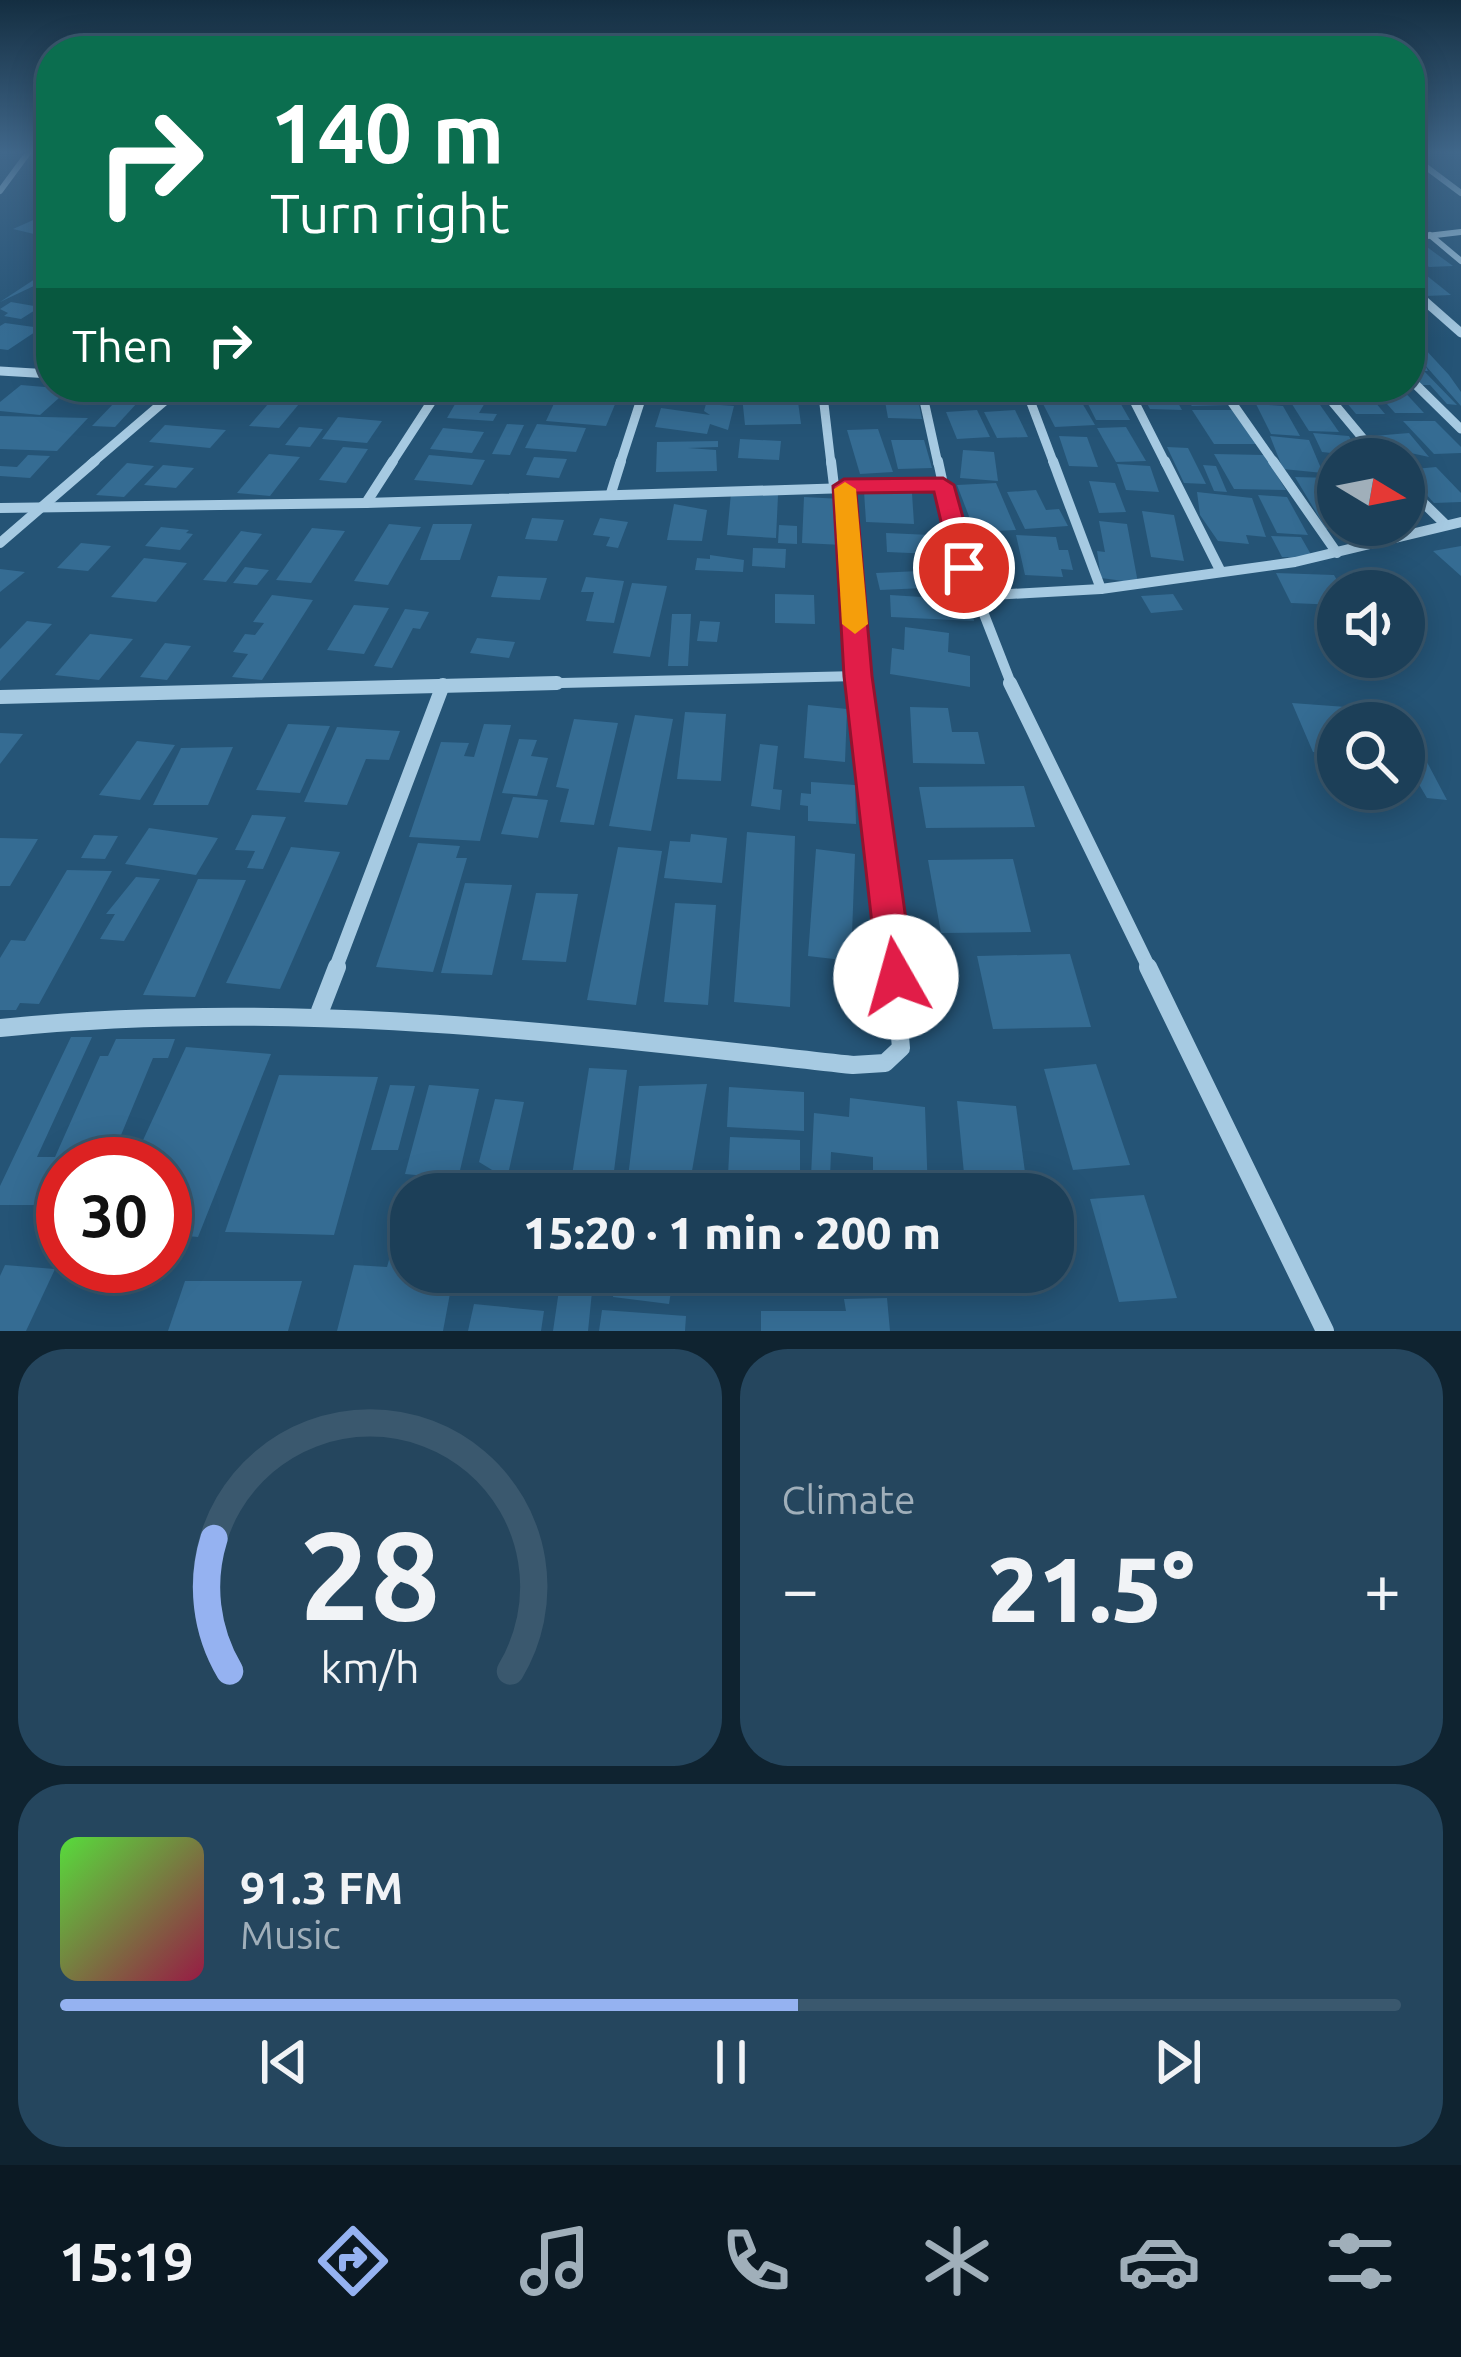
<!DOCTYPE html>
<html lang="en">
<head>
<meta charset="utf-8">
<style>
	:root { --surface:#1c3f58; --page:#25465e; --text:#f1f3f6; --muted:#a0afba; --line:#3a586e; --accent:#95b2f1 }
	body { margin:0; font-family:Ubuntu,sans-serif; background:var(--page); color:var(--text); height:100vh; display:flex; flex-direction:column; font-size:45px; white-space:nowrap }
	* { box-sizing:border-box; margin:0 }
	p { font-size:39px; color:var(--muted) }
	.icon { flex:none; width:66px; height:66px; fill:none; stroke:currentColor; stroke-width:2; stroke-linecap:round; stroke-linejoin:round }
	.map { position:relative; height:1331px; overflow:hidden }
	.side { display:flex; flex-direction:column; gap:18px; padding:18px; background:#0f2330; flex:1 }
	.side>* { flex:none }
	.banner { position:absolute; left:36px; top:36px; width:1389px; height:366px; border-radius:48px; box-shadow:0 6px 30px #0003,0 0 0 3px var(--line); background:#0b6e4f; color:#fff; overflow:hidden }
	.needle { width:78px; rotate:100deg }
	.buttons { position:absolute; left:1317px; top:438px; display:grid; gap:24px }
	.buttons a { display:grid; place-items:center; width:108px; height:108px; border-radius:50%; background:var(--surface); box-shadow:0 6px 30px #0003,0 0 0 3px var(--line); font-size:60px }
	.speed { position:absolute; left:36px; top:1137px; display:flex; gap:24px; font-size:60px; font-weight:700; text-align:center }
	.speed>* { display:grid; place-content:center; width:156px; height:156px; border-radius:50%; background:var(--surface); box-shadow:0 6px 30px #0003,0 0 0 3px var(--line); line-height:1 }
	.speed .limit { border:18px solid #d22; background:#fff; color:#111 }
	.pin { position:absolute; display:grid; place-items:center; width:102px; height:102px; color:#fff; margin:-51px; border:6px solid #fff; border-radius:50%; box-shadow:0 3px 12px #0007 }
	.me { position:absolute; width:132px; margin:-66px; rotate:353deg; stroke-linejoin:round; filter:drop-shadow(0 0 9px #0008) }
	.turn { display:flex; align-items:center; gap:42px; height:252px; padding:0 36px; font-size:54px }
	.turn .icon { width:156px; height:156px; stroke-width:2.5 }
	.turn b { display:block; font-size:84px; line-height:102px }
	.then { display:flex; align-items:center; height:114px; padding:0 36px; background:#0003; gap:24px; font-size:45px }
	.big { font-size:90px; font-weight:800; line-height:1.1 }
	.side .tile { flex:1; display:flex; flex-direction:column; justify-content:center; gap:18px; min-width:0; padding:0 42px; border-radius:48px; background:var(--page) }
	.side .dial { align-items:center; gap:0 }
	.dial svg { height:312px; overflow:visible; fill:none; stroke:var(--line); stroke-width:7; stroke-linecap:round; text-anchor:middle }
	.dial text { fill:var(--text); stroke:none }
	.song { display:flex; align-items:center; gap:36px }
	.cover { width:144px; height:144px; border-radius:18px; background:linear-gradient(135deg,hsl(110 70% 55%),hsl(340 70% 35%)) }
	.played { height:12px; border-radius:6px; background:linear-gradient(90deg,var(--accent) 55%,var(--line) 55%) }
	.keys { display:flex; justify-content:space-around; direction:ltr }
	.heat { display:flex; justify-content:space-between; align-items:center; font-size:66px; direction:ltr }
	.side .tiles { flex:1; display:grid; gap:18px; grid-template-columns:1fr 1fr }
	.tile:last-child { grid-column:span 2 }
	.trip { position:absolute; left:390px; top:1173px; width:684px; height:120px; border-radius:48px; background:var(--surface); box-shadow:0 6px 30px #0003,0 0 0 3px var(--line); font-weight:800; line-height:120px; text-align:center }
	.tabs { display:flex; height:192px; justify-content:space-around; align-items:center; background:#0b1923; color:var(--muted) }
	.tabs .icon { width:84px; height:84px }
	.tabs .active { color:var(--accent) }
	.tabs b { font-size:54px; color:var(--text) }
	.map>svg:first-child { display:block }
	.building { fill:#356c93 }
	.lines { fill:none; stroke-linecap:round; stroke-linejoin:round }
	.street-far4 { stroke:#a6cae2; stroke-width:6 }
	.street-far3 { stroke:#a6cae2; stroke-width:9 }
	.street-far2 { stroke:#a6cae2; stroke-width:10 }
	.street-far1 { stroke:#a6cae2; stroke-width:14 }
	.street { stroke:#a6cae2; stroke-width:18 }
	.route { fill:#e11d48; stroke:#92132f; stroke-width:3 }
	.slow { fill:#f59e0b }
</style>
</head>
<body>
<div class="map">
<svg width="1461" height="1331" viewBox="0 0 1461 1331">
	<rect width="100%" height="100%" fill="#255476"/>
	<g class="building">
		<polygon points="40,217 51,219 51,226 34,234 13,229"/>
		<polygon points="1410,247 1427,247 1453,266 1429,267 1410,253"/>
		<polygon points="1426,275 1451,295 1425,296 1410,284 1410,276"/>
		<polygon points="38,277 51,279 51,284 38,284 0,302"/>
		<polygon points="11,302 40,307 21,319 4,316 8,313 0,309"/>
		<polygon points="5,323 41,328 8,350 0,349 0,326"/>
		<polygon points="1410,347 1424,348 1449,375 1461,392 1461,406 1425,365 1428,371 1424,371 1457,405 1447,404 1430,385 1417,385 1410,376"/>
		<polygon points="21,385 69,389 40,415 0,411 0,402"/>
		<polygon points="347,387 396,387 386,401 339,397"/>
		<polygon points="463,387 527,387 521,397 460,392"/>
		<polygon points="570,387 616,387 611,399 567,395"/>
		<polygon points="677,387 736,387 732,403 673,398"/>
		<polygon points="741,387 796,387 801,424 745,425"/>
		<polygon points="998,387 1013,390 1018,401 951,400 946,390"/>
		<polygon points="1138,387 1169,387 1182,410 1150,409"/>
		<polygon points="1173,387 1216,387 1230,405 1192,406"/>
		<polygon points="1244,387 1277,387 1285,396 1252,397"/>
		<polygon points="1372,387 1400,387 1424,413 1395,413"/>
		<polygon points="883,390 916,390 922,419 888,418"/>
		<polygon points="1336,390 1365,390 1385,414 1356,414"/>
		<polygon points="1082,392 1114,392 1130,420 1096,420"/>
		<polygon points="275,396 304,398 279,428 249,426"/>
		<polygon points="1078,396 1095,425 1055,427 1040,398"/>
		<polygon points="557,397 616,402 606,426 546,421"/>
		<polygon points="458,399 486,401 479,413 497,414 493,421 447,418"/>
		<polygon points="116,401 138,402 115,427 92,426"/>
		<polygon points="1290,401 1318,402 1339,432 1309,431"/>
		<polygon points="706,404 734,406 728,430 710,424 707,434 655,427 661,408 710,415 704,411"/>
		<polygon points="1256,404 1283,406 1300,436 1271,434"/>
		<polygon points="977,410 990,437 957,439 946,412"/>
		<polygon points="1015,410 1028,437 997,438 984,412"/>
		<polygon points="1192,410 1234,410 1258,444 1214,444"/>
		<polygon points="0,416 88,418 57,451 0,449"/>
		<polygon points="338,417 382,421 367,443 322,439"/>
		<polygon points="1403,421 1435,421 1461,447 1461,453 1434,454"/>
		<polygon points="507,424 524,425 510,455 492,454"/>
		<polygon points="537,424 586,428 576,452 525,448"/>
		<polygon points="165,425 226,430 210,448 149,442"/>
		<polygon points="299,427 323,429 310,447 285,445"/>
		<polygon points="1126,427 1146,461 1116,462 1097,428"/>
		<polygon points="443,428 484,432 472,453 430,449"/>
		<polygon points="878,429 893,472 860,474 847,430"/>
		<polygon points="1313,433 1349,436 1359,456 1322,452"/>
		<polygon points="1409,433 1429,457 1406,452 1411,459 1391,459 1373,436"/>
		<polygon points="1059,436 1087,437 1098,467 1069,466"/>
		<polygon points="1270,436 1309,440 1323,473 1283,469"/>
		<polygon points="740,439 781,441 779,460 738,458"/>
		<polygon points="891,440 924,440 932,468 898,469"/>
		<polygon points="718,441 718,447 688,448 716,450 717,471 656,472 657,442"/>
		<polygon points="343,447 368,449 346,483 319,480"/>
		<polygon points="1167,447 1188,448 1206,484 1184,483"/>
		<polygon points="963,450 994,452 998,481 960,478"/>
		<polygon points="269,454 300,457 270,496 237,493"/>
		<polygon points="1214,454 1264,455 1286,490 1234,489"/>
		<polygon points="28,455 50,456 30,478 0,476 0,466 17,467"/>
		<polygon points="429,455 485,460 472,485 414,480"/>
		<polygon points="534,457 567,459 559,478 526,475"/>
		<polygon points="127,463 154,466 124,497 96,495"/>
		<polygon points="1117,464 1150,466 1159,492 1126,490"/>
		<polygon points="163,465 194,468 176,488 144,485"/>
		<polygon points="1203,465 1216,466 1227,492 1214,491"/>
		<polygon points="1436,467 1461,493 1461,502 1434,503 1404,470"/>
		<polygon points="1295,477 1332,478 1338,488 1338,525 1363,525 1366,530 1326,529"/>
		<polygon points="1089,481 1115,483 1126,512 1099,513"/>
		<polygon points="996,483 1016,530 975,532 957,485"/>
		<polygon points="1036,490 1046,510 1059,509 1068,526 1025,529 1007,492"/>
		<polygon points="864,491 912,493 914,524 866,522"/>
		<polygon points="1197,492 1252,498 1266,537 1246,535 1249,544 1218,541 1200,515"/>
		<polygon points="731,493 778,495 776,538 727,535"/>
		<polygon points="1258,495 1287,497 1308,535 1277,533"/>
		<polygon points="804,497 842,499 843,545 802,543"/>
		<polygon points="674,504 707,510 702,541 667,540"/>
		<polygon points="1142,511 1174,515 1184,561 1151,557"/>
		<polygon points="532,518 564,520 557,541 525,539"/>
		<polygon points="600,518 628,522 618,548 606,546 610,537 593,535"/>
		<polygon points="1099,521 1127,524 1138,583 1101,578 1097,551 1105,552"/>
		<polygon points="389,524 421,527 388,585 354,581"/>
		<polygon points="433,524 472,524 460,560 420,560"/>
		<polygon points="779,525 797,526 797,544 778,543"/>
		<polygon points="161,527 189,530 186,533 193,534 180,550 145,546"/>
		<polygon points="312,528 345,531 311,583 276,580"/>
		<polygon points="241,531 262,534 226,582 203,580"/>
		<polygon points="886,533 931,535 933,554 887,552"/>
		<polygon points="1016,535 1056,537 1059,550 1068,550 1073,570 1061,569 1063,577 1025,575"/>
		<polygon points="1271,536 1301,537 1313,558 1282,557"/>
		<polygon points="81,543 111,546 88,571 57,568"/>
		<polygon points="969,544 1009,547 1014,576 973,574"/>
		<polygon points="1461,546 1461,576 1433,551"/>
		<polygon points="753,548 786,549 785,568 752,566"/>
		<polygon points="710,555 744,560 743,572 695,570 697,558 710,559"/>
		<polygon points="144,558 187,563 156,602 111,597"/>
		<polygon points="245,567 269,570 257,585 233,583"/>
		<polygon points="0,569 25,572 0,592"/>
		<polygon points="919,571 924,588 880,590 876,573"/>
		<polygon points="1276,573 1334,575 1343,591 1338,591 1338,605 1291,603"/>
		<polygon points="498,576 547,578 540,600 491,597"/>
		<polygon points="586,577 624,581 614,623 586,621 594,592 581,592"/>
		<polygon points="632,583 667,586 650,657 613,653"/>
		<polygon points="775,594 814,595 815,624 775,623"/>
		<polygon points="1173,594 1183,610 1151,613 1141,596"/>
		<polygon points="272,595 313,600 262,680 232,677 248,654 233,652 245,634 255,635 264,623 253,622"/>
		<polygon points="890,595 971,600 974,621 891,617"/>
		<polygon points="354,605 389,608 364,654 327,650"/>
		<polygon points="405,609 429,612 420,629 413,628 392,668 374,666"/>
		<polygon points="672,614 691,614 688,666 668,666"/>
		<polygon points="27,621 52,624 0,681 0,649"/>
		<polygon points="700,621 720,622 717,642 697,641"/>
		<polygon points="905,627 949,633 948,652 970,656 970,687 890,674 892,648 904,650"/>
		<polygon points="90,634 133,639 99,680 55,675"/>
		<polygon points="477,638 515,642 509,658 470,653"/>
		<polygon points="165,643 191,646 167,680 140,677"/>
		<polygon points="1292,703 1400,711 1447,800 1427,798 1404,759 1404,723 1338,723 1338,754 1313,752"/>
		<polygon points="808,705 847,709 845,762 804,758"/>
		<polygon points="910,707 948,708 952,732 978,732 985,764 913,763"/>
		<polygon points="685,712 726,714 721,781 677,779"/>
		<polygon points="635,715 673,719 651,831 609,826"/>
		<polygon points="574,719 618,723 594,825 560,822 569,789 556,787"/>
		<polygon points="288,724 330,726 300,793 256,790"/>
		<polygon points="484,724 511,725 480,841 409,837 441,742 469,743 464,756 474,757"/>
		<polygon points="337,727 400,731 389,760 366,759 347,805 304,802"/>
		<polygon points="0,733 23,734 0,764"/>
		<polygon points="519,739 537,740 531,756 548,758 537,796 502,793"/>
		<polygon points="137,741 175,745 140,800 99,795"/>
		<polygon points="760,744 778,746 773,789 782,790 780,810 751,806"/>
		<polygon points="233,747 208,805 153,805 181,748"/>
		<polygon points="811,782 855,785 856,824 808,821 808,806 800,805 801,793 811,794"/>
		<polygon points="1024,786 1035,827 926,828 919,787"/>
		<polygon points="513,797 548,800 538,838 501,834"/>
		<polygon points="252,815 286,817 263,869 247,868 255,851 235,850"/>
		<polygon points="149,828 218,838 196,875 125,864"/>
		<polygon points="747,832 795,836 790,1007 734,1002"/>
		<polygon points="691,834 727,838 722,883 664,878 670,841 690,842"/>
		<polygon points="94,835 118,836 105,859 81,858"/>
		<polygon points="0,838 38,839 10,886 0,886"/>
		<polygon points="418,843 460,846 456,858 467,858 433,972 376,967"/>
		<polygon points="291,847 340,852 280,989 226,983"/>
		<polygon points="618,847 662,851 636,1005 587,1000"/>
		<polygon points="816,849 855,854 851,961 808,956"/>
		<polygon points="1013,859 1031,932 941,933 928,860"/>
		<polygon points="67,870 112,871 39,1004 20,1003 16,1010 0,1010 0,958 11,940 25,941"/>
		<polygon points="136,877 160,879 124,941 100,939 115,914 106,914"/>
		<polygon points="198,879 246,880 195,997 143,995"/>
		<polygon points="465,883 512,885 492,975 441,973"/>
		<polygon points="536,893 578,894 566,962 522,960"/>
		<polygon points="675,903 716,905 708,1005 664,1002"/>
		<polygon points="1070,954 1091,1027 993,1029 977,956"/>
		<polygon points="866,963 877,1015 850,1019 839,966"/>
		<polygon points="71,1037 92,1037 37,1157 55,1157 100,1056 108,1056 116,1039 175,1039 168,1058 153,1058 109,1164 63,1164 63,1205 0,1205 0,1186"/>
		<polygon points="186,1047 271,1054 198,1237 165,1234 165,1164 132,1164"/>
		<polygon points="1096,1064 1130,1165 1073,1170 1044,1069"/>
		<polygon points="589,1068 627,1070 611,1194 569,1194"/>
		<polygon points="279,1075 378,1077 334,1235 225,1232"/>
		<polygon points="707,1084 688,1194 626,1194 639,1086"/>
		<polygon points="390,1085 415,1086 398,1150 371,1150"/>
		<polygon points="429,1085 479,1089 458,1179 405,1174"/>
		<polygon points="729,1087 804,1092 804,1131 727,1127"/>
		<polygon points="850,1098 925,1107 928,1194 873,1194 873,1157 831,1152 830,1178 811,1176 814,1113 849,1117"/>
		<polygon points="495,1099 524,1102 507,1179 479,1162"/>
		<polygon points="957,1101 1016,1106 1028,1194 966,1194"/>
		<polygon points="730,1137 800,1140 800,1194 727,1194"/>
		<polygon points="1144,1195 1177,1298 1119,1302 1090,1199"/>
		<polygon points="393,1246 411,1247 411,1272 454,1272 443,1331 337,1331 354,1265 387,1267"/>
		<polygon points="5,1265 55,1269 26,1331 0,1331 0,1276"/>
		<polygon points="575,1272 594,1272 588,1331 553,1331 559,1290 574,1290"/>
		<polygon points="616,1272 674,1272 669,1304 613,1297"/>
		<polygon points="185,1281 302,1281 288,1331 168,1331"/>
		<polygon points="887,1298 890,1331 761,1331 761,1311 846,1311 844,1299"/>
		<polygon points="474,1304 544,1311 541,1331 468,1331"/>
		<polygon points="602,1310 686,1316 685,1331 599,1331"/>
	</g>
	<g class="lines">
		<g class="street-far4">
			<polyline points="1410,155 1461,193"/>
			<polyline points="0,191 28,153"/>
			<polyline points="1430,235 1461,261"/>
			<polyline points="1410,238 1461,232"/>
		</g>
		<g class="street-far3">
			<polyline points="1410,288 1461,333"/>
			<polyline points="0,371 51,374"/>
			<polyline points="1410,379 1461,429"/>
			<polyline points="822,387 831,464"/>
			<polyline points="921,387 938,464"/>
			<polyline points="1025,387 1054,464"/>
			<polyline points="1127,387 1166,464"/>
			<polyline points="1221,387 1275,464"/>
			<polyline points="1320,387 1380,459"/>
			<polyline points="91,464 181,387"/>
			<polyline points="391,464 441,387"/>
			<polyline points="620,464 645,387"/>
		</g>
		<g class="street-far2">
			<polyline points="831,461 834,486"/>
			<polyline points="938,461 955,540 1012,686"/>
			<polyline points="1053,461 1101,589"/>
			<polyline points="1165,461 1221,572"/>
			<polyline points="1273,461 1337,553"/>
			<polyline points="1404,484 1446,525"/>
			<polyline points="845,486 859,686"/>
			<polyline points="611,493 621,461"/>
			<polyline points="366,503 393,461"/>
			<polyline points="0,508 366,503 943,485"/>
			<polyline points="0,543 95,461"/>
			<polyline points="974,596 1101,589 1295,562 1461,522"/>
			<polyline points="434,686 858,676"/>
		</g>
		<g class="street-far1">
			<polyline points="859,683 895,970"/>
			<polyline points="1010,683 1150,970"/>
			<polyline points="0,697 557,683"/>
			<polyline points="335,970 443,685"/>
		</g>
		<g class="street">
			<polyline points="1148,967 1325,1331"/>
			<polyline points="320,1011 337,967"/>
			<path d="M 0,1028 C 294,998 561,1033 853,1065 L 885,1063 L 901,1048 L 894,967"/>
		</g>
	</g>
	<linearGradient id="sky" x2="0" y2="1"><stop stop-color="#142e41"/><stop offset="0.45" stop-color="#40678a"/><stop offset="1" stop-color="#40678a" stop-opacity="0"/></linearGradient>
	<rect width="1461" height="339" fill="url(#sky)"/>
	<polygon class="route" points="943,478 954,485 977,568 964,577 952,568 934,492 856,493 872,676 914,977 908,990 896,995 883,990 878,977 844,676 833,486 844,479"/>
	<polygon class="slow" points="845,482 856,489 868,624 855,634 842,624 834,489"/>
</svg>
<div class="buttons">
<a><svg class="needle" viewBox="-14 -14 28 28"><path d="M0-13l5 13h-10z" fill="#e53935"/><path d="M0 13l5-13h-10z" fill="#a0afba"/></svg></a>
<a><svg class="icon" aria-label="sound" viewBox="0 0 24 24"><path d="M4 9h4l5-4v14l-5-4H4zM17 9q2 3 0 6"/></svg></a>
<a><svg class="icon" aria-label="search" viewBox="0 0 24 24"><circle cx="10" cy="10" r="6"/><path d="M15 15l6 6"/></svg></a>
</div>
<div class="speed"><div class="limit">30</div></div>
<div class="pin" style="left:964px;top:568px;background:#d93025"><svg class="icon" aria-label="arrive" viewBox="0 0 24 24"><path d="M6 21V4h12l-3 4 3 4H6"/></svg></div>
<svg class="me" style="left:896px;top:977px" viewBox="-20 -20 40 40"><circle r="19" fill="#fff"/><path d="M0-13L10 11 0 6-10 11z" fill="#e11d48"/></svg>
<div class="trip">15:20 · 1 min · 200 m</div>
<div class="banner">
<div class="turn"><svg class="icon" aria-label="right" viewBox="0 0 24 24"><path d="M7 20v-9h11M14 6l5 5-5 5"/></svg><div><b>140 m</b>Turn right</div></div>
<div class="then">Then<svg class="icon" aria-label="right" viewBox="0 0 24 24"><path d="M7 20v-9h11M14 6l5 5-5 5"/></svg></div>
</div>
</div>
<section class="side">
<div class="tiles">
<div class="tile dial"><svg viewBox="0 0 100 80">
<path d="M14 69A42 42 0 1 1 86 69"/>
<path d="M14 69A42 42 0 0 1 10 35" stroke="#95b2f1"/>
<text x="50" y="56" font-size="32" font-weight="700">28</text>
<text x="50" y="72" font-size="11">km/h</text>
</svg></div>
<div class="tile"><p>Climate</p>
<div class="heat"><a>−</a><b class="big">21.5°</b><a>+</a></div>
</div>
<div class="tile">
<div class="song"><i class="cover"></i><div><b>91.3 FM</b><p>Music</p></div></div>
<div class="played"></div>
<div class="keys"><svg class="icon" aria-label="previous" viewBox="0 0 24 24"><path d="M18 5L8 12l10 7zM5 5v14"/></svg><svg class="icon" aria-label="pause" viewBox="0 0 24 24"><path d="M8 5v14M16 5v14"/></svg><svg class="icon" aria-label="next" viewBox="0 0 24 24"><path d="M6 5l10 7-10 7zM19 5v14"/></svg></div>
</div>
</div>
</section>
<nav class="tabs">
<b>15:19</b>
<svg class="icon active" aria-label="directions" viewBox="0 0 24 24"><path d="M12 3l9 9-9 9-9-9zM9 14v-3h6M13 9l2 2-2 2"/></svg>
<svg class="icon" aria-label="music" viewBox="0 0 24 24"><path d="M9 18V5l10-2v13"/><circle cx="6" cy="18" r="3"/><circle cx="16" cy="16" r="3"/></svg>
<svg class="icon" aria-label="phone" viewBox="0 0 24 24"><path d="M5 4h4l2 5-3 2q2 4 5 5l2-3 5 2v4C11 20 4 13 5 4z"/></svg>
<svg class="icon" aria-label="climate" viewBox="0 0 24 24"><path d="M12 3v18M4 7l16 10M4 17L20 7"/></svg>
<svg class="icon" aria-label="car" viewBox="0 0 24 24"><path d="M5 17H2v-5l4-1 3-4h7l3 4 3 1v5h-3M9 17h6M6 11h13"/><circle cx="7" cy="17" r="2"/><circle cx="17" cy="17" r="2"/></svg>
<svg class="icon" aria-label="filters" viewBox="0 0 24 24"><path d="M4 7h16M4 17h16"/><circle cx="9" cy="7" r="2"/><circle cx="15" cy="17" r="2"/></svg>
</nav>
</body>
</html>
